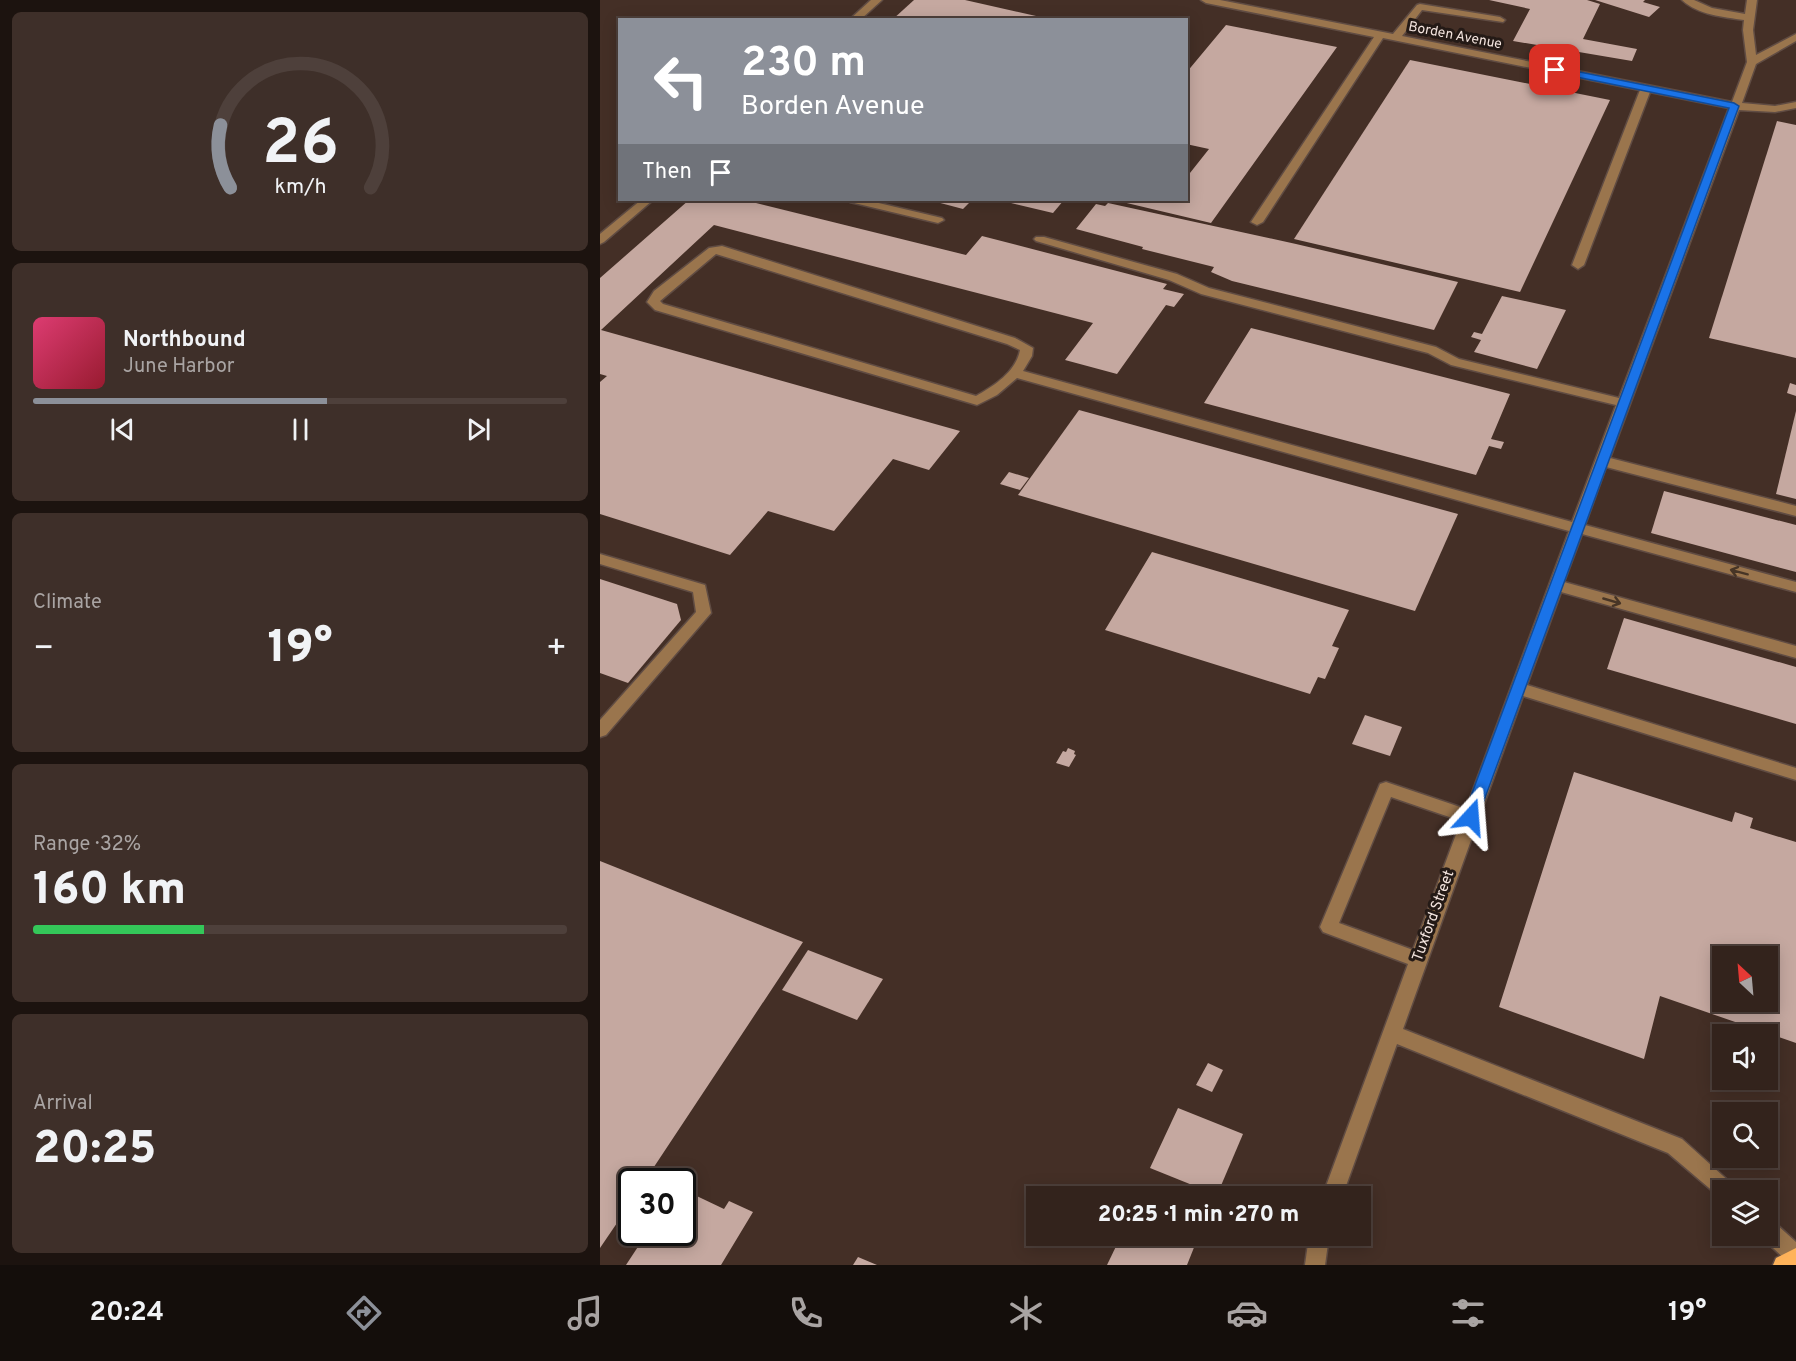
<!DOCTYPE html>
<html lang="en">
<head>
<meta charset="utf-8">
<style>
	:root { --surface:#33231c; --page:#3e2f29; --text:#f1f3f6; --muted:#a9a4a3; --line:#4e403b; --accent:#8c9099 }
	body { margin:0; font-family:Overpass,sans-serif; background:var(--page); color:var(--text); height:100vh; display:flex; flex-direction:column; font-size:22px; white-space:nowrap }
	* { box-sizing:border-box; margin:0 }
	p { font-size:20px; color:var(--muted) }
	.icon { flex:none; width:33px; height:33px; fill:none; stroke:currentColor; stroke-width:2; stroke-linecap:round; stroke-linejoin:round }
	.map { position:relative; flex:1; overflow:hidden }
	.side { display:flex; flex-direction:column; gap:12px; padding:12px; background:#1c130f; width:600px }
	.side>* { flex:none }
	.guide { position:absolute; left:18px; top:18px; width:570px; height:183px; border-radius:0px; box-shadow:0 3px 15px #0003,0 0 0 2px var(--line); background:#8c9099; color:#fff; overflow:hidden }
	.needle { width:39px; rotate:334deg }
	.buttons { position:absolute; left:1112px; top:946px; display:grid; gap:12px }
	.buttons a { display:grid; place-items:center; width:66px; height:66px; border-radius:0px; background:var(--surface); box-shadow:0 3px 15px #0003,0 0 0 2px var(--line); font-size:30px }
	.speed { position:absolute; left:18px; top:1168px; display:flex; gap:12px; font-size:30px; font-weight:700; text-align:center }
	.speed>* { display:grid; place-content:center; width:78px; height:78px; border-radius:50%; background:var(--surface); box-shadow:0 3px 15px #0003,0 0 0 2px var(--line); line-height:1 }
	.speed .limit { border:3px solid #111; border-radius:9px; background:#fff; color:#111 }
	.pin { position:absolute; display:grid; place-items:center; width:51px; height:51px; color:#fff; margin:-26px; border-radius:12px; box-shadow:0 3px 9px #0006 }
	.me { position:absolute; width:66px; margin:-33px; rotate:19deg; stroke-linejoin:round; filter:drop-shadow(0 0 4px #0008) }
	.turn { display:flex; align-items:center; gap:21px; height:126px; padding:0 24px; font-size:27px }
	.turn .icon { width:78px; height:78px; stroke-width:2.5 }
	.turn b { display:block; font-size:42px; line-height:51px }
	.then { display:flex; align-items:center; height:57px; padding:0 24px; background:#0003; gap:12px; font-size:22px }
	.big { font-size:45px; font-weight:800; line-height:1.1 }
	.side .tile { flex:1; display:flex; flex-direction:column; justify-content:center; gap:9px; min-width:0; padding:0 21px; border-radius:9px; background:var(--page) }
	.side .dial { align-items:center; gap:0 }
	.dial svg { height:156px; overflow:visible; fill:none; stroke:var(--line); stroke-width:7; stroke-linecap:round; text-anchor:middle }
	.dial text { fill:var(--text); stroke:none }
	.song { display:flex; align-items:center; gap:18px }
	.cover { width:72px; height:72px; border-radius:9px; background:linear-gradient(135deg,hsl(340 70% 55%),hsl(350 70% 35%)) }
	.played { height:6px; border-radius:3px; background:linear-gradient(90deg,var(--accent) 55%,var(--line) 55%) }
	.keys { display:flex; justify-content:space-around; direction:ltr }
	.heat { display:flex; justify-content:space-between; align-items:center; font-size:33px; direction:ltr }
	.charge { height:9px; border-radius:4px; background:linear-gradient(90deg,#34c759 32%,var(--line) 0) }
	.trip { position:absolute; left:426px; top:1186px; width:345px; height:60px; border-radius:0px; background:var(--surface); box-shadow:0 3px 15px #0003,0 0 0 2px var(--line); font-weight:800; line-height:60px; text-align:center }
	.dock { display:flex; height:96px; justify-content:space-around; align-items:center; background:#140e0b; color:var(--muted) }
	.dock .icon { width:42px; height:42px }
	.dock .active { color:var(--accent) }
	.dock b { font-size:27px; color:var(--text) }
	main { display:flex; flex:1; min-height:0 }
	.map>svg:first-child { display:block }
	.building { fill:#c5a8a0; fill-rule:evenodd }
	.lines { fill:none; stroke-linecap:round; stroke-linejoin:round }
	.minor-casing { stroke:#604c43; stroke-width:3 }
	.major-casing { stroke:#604c43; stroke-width:3 }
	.minor { fill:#9a754d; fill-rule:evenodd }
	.major { fill:#ffb35a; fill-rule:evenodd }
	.oneway { stroke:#473526 }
	.route { fill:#1a73e8; stroke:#114b97; stroke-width:1.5 }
	.labels { text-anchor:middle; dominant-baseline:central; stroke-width:6; stroke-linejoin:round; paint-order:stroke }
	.far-street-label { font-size:14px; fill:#f3e4de; stroke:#241a16 }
	.street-label { font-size:15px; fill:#f3e4de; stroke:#241a16 }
</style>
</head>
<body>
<main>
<section class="side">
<div class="tile dial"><svg viewBox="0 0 100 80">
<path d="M14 69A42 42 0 1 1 86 69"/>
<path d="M14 69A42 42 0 0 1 9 37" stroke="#8c9099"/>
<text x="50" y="56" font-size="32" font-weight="700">26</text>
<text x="50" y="72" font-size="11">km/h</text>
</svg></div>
<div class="tile">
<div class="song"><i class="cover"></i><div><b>Northbound</b><p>June Harbor</p></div></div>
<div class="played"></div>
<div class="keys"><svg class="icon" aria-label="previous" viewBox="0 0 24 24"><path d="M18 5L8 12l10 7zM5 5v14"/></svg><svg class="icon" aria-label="pause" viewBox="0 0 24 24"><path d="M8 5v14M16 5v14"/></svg><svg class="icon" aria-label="next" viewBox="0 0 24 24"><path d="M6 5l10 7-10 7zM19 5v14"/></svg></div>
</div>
<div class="tile"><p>Climate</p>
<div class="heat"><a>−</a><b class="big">19°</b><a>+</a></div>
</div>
<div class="tile"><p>Range · 32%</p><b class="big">160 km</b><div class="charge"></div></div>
<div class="tile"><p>Arrival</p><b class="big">20:25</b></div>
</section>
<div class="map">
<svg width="1196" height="1265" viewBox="0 0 1196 1265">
	<rect width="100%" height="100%" fill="#442f26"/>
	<g class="building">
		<polygon points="314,0 365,0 454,20 292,20"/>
		<polygon points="889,0 987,0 1000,4 983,39 1037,49 1032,61 913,41 930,9"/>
		<polygon points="995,0 1045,0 1043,2 1060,7 1049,17"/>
		<polygon points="626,25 737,47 611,223 514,200 586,200 586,178 609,149 586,144 586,73"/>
		<polygon points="810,60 1010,100 920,292 694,239"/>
		<polygon points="1177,121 1196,125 1196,358 1109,338"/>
		<polygon points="89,200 144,200 366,255 382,236 567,284 563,289 584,294 574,307 566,305 517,374 465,360 493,323 114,225 1,330 360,431 329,470 293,459 234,531 168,511 130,555 0,514 0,382 7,376 0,374 0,278"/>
		<polygon points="329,200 372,200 363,209"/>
		<polygon points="414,200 464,200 453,213 411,203"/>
		<polygon points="508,203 696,244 858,282 834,330 632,281 611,272 614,267 542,249 543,247 476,229 496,204 505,206"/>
		<polygon points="902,296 966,310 937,369 874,352 881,340 871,337 874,332 882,334"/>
		<polygon points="651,328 910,394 891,439 904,442 901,449 889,446 876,475 604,403"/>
		<polygon points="1190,383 1196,385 1196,396 1187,393"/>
		<polygon points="479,410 858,514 815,611 418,495"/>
		<polygon points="1196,411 1196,499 1176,494"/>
		<polygon points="409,472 429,478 420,490 400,484"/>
		<polygon points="1064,491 1196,525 1196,572 1051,533"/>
		<polygon points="552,552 749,610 732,646 739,648 725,679 718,677 710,694 505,630"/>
		<polygon points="0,579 77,604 81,620 28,683 0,673"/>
		<polygon points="1024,618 1196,667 1196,724 1007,669"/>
		<polygon points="765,715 802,727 790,756 752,744"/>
		<polygon points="468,748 475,751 474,754 476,755 469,767 456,763 463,751 466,752"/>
		<path d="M 974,772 L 1132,822 L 1135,812 L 1153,818 L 1150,828 L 1196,842 L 1196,1043 L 1060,996 L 1044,1059 L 899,1007 ZM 1122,957 L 1167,957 L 1167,1002 L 1122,1002 Z"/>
		<polygon points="0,861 203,942 44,1182 32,1182 32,1201 0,1248"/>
		<polygon points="208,950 283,979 257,1020 182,990"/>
		<polygon points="608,1063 623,1070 612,1092 596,1085"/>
		<polygon points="578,1108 643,1134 617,1195 550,1168"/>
		<polygon points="82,1189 124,1209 129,1201 153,1212 121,1265 26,1265 47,1233 82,1233"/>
		<polygon points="521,1236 588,1236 597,1240 587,1265 507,1265"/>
		<polygon points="258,1257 277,1265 253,1265"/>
	</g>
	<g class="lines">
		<defs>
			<g id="minor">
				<polygon points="271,0 282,0 260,20 249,20"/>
				<path d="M 601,0 L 620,0 L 793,34 L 817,5 L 820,4 L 900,17 L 905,20 L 903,22 L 822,10 L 802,36 L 1132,102 L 1147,62 L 1143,30 L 1144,20 C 1124,17 1098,15 1082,0 L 1094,0 L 1112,8 L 1145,14 L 1147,0 L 1157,0 L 1153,30 L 1156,55 L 1196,34 L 1196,41 L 1156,64 L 1142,103 L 1175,106 L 1196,102 L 1196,108 L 1175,112 L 1139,110 L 1010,458 L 1196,506 L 1196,516 L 1006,467 L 985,525 L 1196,582 L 1196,592 L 982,534 L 964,582 L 1196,646 L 1196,658 L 961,592 L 927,685 L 1196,768 L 1196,780 L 923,696 L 803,1029 L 1082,1139 L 1132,1184 L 1135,1191 L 1122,1191 L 1122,1199 L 1068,1153 L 797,1044 L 742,1197 L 722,1197 L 808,964 L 723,932 L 720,927 L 780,784 L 786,782 L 866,809 L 969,531 L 417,378 L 397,395 L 377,405 L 55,310 L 47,302 L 54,291 L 109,248 L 122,246 L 415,338 L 433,348 L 432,356 L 423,371 L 972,522 L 1016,405 L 851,365 L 828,353 L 601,294 L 569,280 L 436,241 L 434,239 L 436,237 L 444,237 L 577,274 L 609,288 L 836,347 L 859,359 L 1019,398 L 1129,108 L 1050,92 L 984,265 L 978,269 L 972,265 L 1040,90 L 783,38 L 663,222 L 657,225 L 651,222 L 774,37 L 606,3 ZM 116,254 L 407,344 L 420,350 C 416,372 394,386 376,396 L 63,304 L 60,301 ZM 791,797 L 861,821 L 813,950 L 739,923 Z"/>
				<polygon points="41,200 53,200 4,242 0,244 0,234"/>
				<polygon points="248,200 266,200 342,218 344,220 338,223 250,202"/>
				<polygon points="0,554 105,585 111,613 6,735 0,737 0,720 96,612 93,592 0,564"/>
				<polygon points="1167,1219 1174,1222 1196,1242 1196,1265 1189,1263 1160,1236 1167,1236"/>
				<polygon points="709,1236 729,1236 725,1265 705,1265"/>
			</g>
			<polygon id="major" points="1196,1248 1196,1265 1173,1265 1176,1258"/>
		</defs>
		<use href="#minor" class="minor-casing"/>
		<use href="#major" class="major-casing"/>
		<use href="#minor" class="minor"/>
		<use href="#major" class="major"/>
	</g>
	<defs><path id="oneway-shaft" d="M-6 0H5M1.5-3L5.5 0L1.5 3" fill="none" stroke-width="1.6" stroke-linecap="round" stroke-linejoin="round" transform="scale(1.5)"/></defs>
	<g class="oneway">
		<use href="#oneway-shaft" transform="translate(1139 572) rotate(-165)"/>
		<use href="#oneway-shaft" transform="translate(1012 601) rotate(16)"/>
	</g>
	<polygon class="route" points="955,67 1134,103 1139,106 878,817 876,821 871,823 865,821 863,817 1129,108 952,72 950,70"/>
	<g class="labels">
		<g class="far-street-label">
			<text transform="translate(855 36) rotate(11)">Borden Avenue</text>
		</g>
		<g class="street-label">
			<text transform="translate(834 916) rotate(-70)">Tuxford Street</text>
		</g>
	</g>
</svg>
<div class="buttons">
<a><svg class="needle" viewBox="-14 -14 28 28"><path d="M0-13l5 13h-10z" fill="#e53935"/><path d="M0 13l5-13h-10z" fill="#a9a4a3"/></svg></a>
<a><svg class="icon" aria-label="sound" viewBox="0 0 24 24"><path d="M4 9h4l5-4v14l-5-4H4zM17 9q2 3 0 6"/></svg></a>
<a><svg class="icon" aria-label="search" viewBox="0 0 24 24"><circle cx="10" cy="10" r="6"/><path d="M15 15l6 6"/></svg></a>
<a><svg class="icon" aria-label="layers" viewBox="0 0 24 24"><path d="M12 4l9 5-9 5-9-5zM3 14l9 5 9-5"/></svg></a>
</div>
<div class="speed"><div class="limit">30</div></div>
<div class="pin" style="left:955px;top:70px;background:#d93025"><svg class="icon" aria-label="arrive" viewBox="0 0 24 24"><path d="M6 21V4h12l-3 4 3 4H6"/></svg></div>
<svg class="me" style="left:871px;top:817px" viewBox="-20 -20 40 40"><path d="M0-17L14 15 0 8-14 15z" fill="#1a73e8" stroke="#fff" stroke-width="4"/></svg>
<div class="trip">20:25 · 1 min · 270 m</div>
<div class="guide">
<div class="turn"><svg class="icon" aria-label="left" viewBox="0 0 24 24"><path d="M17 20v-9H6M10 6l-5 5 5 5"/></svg><div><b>230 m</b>Borden Avenue</div></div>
<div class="then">Then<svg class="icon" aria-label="arrive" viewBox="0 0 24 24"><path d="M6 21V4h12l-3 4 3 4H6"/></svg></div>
</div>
</div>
</main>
<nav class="dock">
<b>20:24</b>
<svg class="icon active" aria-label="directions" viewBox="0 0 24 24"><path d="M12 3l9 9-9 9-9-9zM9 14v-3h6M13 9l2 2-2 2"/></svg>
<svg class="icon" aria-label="music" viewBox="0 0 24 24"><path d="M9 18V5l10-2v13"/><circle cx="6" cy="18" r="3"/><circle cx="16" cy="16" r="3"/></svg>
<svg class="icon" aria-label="phone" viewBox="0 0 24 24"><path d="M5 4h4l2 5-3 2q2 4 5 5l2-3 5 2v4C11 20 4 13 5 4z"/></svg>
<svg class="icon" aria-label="climate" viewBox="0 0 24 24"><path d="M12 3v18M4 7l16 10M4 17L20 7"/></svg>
<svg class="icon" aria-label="car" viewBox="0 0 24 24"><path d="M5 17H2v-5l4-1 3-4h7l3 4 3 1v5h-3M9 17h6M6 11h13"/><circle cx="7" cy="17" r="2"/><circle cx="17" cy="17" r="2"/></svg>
<svg class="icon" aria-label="filters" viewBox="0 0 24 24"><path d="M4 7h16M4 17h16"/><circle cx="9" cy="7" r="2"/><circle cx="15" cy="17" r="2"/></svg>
<b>19°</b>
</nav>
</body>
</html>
